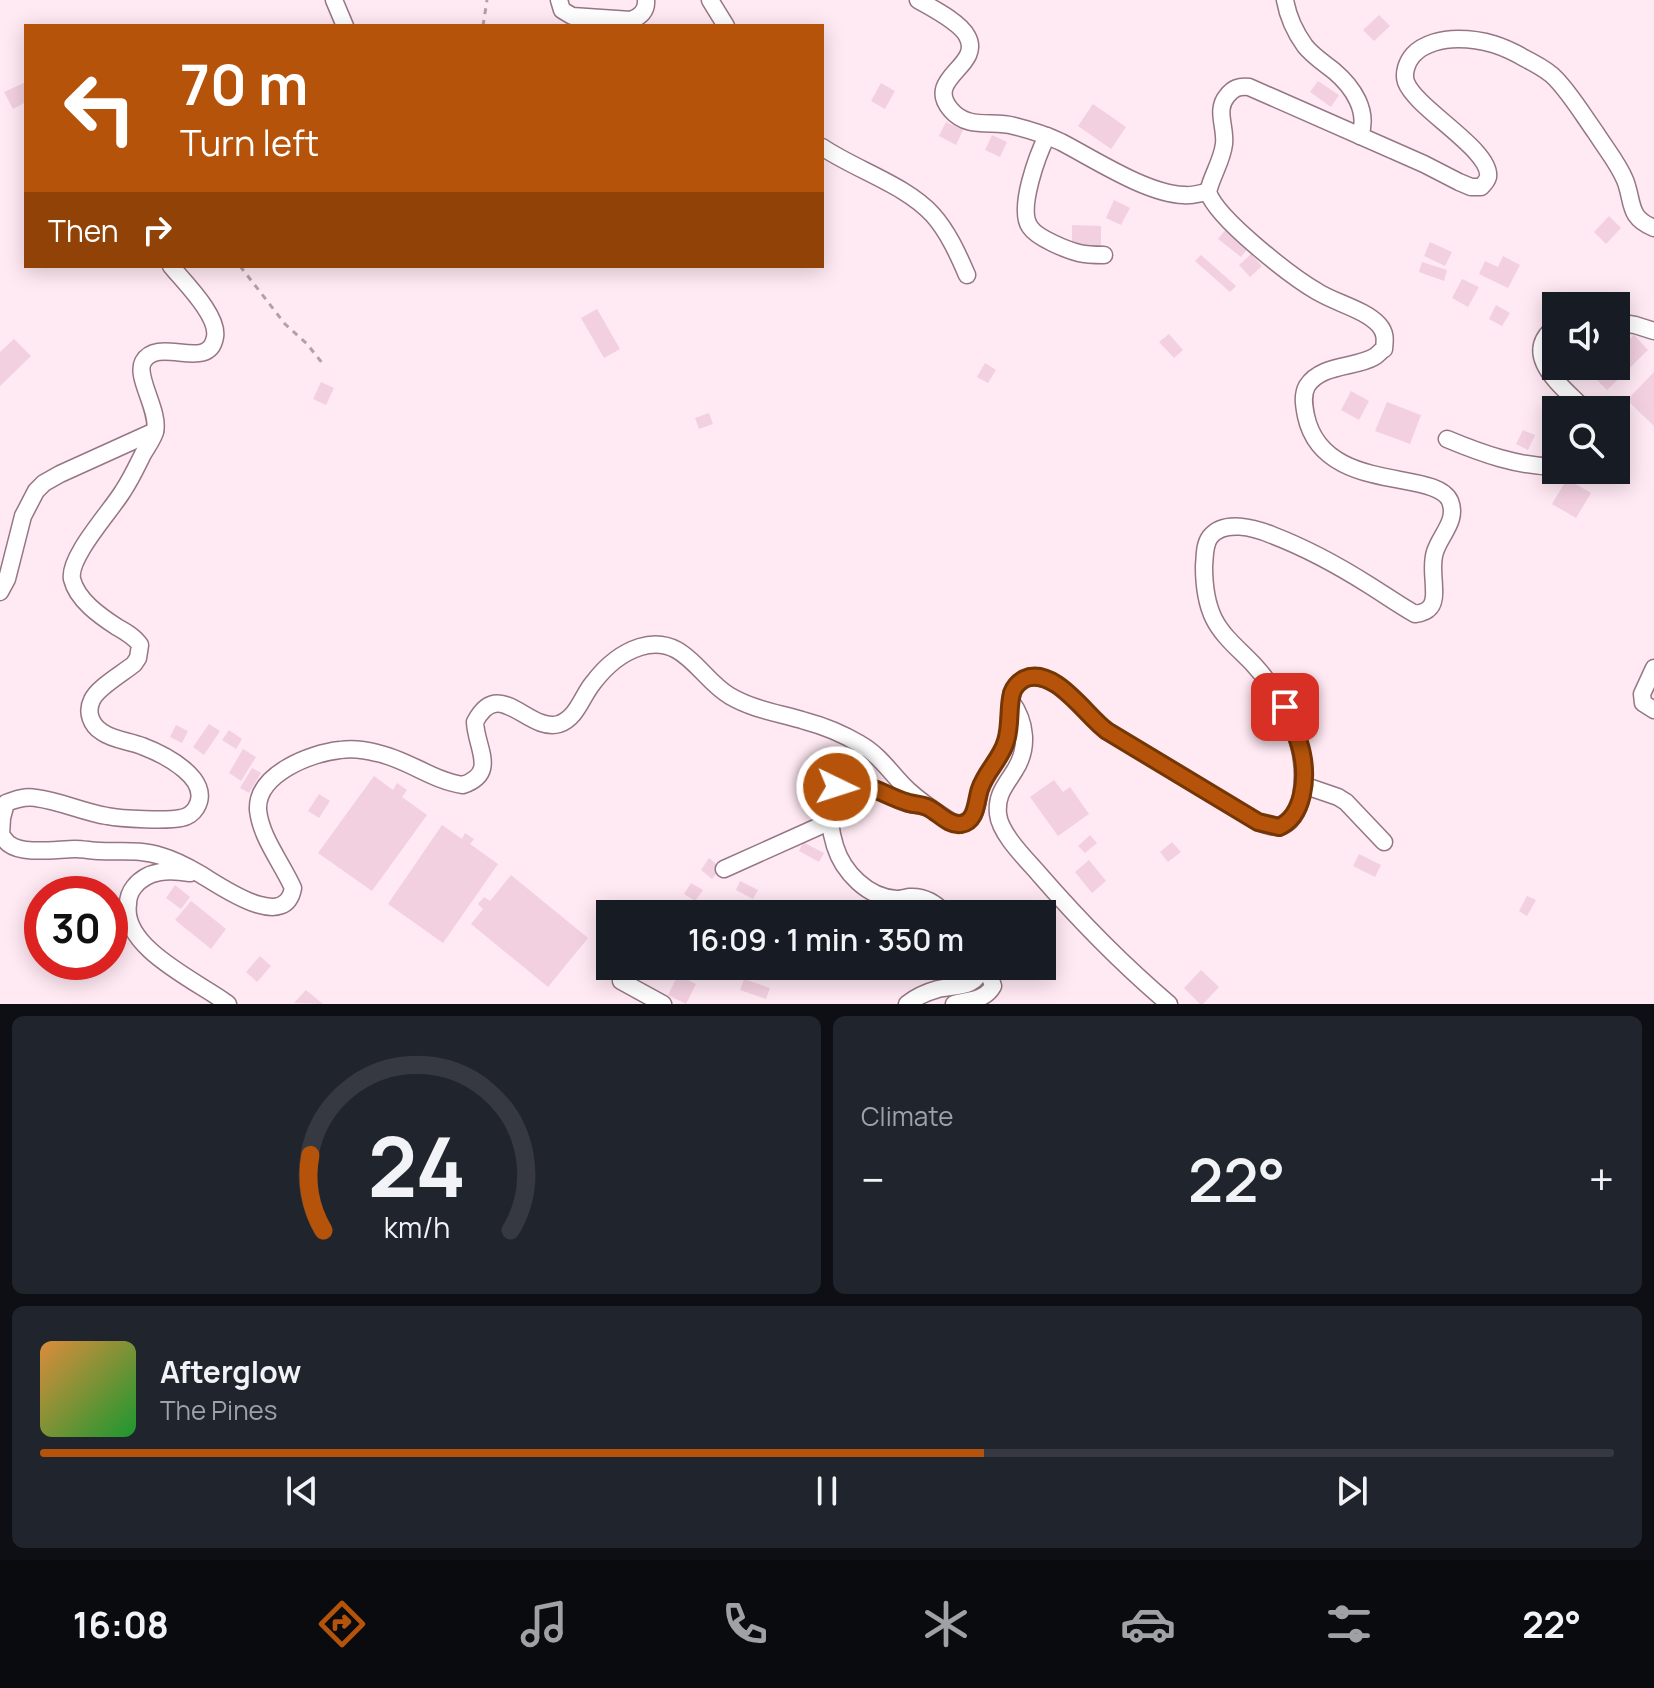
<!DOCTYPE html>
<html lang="en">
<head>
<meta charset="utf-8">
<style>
	:root { --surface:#171b24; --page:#20242c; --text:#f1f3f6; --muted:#9ea1a6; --line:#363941; --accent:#b45309 }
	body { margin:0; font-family:Manrope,sans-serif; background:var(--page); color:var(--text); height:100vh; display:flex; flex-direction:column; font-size:30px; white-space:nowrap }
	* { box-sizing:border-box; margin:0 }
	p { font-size:26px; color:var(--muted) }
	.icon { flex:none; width:44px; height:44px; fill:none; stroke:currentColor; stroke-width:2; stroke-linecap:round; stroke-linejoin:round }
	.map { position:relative; height:1004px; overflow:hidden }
	.sheet { display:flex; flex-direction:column; gap:12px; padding:12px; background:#0d0f14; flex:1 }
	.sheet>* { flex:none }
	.guide { position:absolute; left:24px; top:24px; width:800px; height:244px; border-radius:0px; box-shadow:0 4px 20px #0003; background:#b45309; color:#fff; overflow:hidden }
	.controls { position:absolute; left:1542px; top:292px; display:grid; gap:16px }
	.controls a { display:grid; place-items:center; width:88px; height:88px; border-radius:0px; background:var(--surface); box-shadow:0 4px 20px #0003; font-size:40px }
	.speed { position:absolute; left:24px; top:876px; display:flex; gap:16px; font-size:40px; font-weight:700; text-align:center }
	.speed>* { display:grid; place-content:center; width:104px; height:104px; border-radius:50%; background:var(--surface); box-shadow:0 4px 20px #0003; line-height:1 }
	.speed .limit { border:12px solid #d22; background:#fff; color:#111 }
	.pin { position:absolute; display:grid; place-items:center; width:68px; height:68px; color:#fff; margin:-34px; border-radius:16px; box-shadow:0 4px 12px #0006 }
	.me { position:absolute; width:88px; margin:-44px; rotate:94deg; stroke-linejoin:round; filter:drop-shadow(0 0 6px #0008) }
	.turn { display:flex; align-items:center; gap:28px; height:168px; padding:0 24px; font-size:36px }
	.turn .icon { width:104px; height:104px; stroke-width:2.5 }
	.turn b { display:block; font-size:56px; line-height:68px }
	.then { display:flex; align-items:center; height:76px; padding:0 24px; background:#0003; gap:16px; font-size:30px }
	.big { font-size:60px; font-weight:600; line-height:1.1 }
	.sheet .widget { flex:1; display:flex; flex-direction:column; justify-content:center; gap:12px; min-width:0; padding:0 28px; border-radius:12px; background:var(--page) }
	.sheet .dial { align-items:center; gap:0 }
	.dial svg { height:208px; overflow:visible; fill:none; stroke:var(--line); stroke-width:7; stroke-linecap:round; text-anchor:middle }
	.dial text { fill:var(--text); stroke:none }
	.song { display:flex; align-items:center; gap:24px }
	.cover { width:96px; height:96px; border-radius:12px; background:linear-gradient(135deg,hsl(30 70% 55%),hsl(130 70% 35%)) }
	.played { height:8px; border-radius:4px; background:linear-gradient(90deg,var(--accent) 60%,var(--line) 60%) }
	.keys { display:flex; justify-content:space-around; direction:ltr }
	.heat { display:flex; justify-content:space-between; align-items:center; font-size:44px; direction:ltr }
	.sheet .tiles { flex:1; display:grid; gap:12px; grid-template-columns:1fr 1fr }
	.widget:last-child { grid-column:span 2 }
	.trip { position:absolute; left:596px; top:900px; width:460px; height:80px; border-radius:0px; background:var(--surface); box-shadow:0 4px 20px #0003; font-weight:600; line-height:80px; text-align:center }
	.dock { display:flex; height:128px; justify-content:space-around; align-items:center; background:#090b0e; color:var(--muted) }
	.dock .icon { width:56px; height:56px }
	.dock .selected { color:var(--accent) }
	.dock b { font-size:36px; color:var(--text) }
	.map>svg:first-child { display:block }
	.building { fill:#f3d0e0 }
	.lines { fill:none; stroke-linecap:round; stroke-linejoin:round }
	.minor-casing { stroke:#967685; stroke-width:19 }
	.path { stroke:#b2a0a8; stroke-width:3; stroke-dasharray:6 6; stroke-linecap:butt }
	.minor { stroke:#fff; stroke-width:16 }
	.route-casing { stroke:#753606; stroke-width:20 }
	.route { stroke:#b45309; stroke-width:14 }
</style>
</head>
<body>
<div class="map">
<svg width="1654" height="1004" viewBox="0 0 1654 1004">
	<rect width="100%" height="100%" fill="#ffe9f3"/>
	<g class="building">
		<polygon points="1379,15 1390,26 1374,41 1363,30"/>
		<polygon points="1318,81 1339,95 1331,107 1310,92"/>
		<polygon points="26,82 26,102 13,109 4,92"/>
		<polygon points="881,83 895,91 885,109 871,101"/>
		<polygon points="1093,104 1126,127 1111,149 1078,126"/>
		<polygon points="946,122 963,130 956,145 939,136"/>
		<polygon points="992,135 1007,142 1000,157 985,150"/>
		<polygon points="1114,200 1130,208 1121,225 1106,218"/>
		<polygon points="1609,216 1621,228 1606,244 1594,232"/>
		<polygon points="1072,225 1101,226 1101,247 1072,247"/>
		<polygon points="1225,230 1248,248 1241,257 1218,239"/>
		<polygon points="1430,242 1452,252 1445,266 1424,256"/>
		<polygon points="1251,254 1262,266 1250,277 1239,265"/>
		<polygon points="1201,255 1236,286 1230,292 1195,261"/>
		<polygon points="1503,256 1520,265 1508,288 1479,274 1485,261 1498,267"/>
		<polygon points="1422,262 1447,270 1444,281 1419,272"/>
		<polygon points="1462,279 1479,287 1468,307 1452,298"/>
		<polygon points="1496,305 1510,313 1502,326 1489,319"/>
		<polygon points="597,309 620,349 604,358 581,318"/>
		<polygon points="1169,334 1183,350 1174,358 1159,342"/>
		<polygon points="1634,335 1648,350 1607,390 1592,375 1602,366 1616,366 1616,352"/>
		<polygon points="14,339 31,356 0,386 0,352"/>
		<polygon points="985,363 996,370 988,383 977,377"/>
		<polygon points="1654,372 1654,426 1627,400"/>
		<polygon points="321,382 334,388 326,405 313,399"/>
		<polygon points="1351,391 1369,401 1359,420 1341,410"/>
		<polygon points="1387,402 1421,415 1410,444 1375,431"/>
		<polygon points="709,413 713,424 699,429 695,418"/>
		<polygon points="1523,430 1535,435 1528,450 1516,444"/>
		<polygon points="1567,479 1591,493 1576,518 1552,504"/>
		<polygon points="209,724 220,731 204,755 193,747"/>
		<polygon points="176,725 188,731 182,743 170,737"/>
		<polygon points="229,730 242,739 236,749 222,740"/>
		<polygon points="243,749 256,757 241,781 229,773"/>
		<polygon points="252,768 261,773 249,793 240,788"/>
		<polygon points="374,776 393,790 397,783 407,790 402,797 427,815 372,891 318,853"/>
		<polygon points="1054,780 1063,792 1070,787 1089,814 1058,836 1030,797"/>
		<polygon points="319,794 330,801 319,818 308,811"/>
		<polygon points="442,825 462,839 465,833 474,839 470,844 498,864 443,943 388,904"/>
		<polygon points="1090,835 1097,843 1085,853 1078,846"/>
		<polygon points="803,842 824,853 819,862 799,851"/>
		<polygon points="1172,842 1181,852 1168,862 1160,852"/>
		<polygon points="1359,854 1381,865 1375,877 1353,866"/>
		<polygon points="709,858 721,868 712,879 701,870"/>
		<polygon points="1089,860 1106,881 1092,893 1075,872"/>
		<polygon points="511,875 588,938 548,987 471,924 483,909 478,904 484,897 490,901"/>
		<polygon points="740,881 758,890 753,899 736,890"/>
		<polygon points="691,883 703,890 695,901 684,894"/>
		<polygon points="175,885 190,897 181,909 166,898"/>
		<polygon points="1527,896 1536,900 1527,916 1519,911"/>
		<polygon points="191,901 226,929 211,949 175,920"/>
		<polygon points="260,956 271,966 257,982 246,972"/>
		<polygon points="1201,970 1219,987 1203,1004 1200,1004 1184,988"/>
		<polygon points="678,975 696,984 686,1004 668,995"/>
		<polygon points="744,979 770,988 766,999 740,990"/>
		<polygon points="306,990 323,1004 294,1003"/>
	</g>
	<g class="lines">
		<defs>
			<g id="minor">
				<polyline points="334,0 345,26"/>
				<path d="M 559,0 L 562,10 L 572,16 L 631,20 C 640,17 647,11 646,0"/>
				<polyline points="710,0 726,26"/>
				<path d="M 918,0 C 932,8 960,22 967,36 C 984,66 923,78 951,110 C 968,130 992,120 1014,126 C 1030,130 1046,135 1061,142 C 1094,159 1147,194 1184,195 C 1192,196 1200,193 1208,192"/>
				<path d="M 1285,0 C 1288,17 1295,32 1305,46 C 1313,56 1324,63 1334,71 C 1353,87 1369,111 1360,136"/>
				<path d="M 1047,136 C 1038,154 1017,209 1030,227 C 1037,238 1067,250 1079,253 C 1087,255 1096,255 1104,255"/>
				<path d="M 822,147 C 856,170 906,185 933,215 C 948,232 958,254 967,275"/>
				<path d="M 171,266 C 184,282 219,316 215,337 C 209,373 158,335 143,362 C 135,377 160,411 155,432 C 153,439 147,447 143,454 C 137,466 131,479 123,491 C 111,511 68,557 72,579 C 77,600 100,616 117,627 C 126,632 135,637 140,645 L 138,658 L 134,664 C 123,673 97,688 92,700 C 86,712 91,725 102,732 C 113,740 130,741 142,746 C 163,754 214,779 196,808 C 193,813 187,817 181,818 C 168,821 122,819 107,816 C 83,812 60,801 36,798 C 25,796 16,799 6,803 L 2,818 L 1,835 C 2,836 8,844 9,844 C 23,855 58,849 75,849 C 84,849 92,851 100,851 C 121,852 141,849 161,856 C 175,860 188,867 200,874 C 219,885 285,933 293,888 C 282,863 261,838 258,810 C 256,774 311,753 340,750 C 352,748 366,750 377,753 C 407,759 433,781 463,785 C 498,773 476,748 475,722 C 499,675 528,733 559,724 C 577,718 582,696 593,683 C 605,667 621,653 640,647 C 684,633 700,679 730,696 C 754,710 779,713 805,721 C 824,726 843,734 860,744 C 880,755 892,775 908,790 C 920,801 933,810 947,819 C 954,824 962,826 969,820 C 978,813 977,797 981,787 C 987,769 1002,758 1007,740 C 1011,725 1007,698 1016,686 C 1021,678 1033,675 1042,678 C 1070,686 1085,715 1107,731 L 1258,822 C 1266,825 1274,828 1282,826 C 1295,821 1301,804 1302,791 C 1308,744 1285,699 1254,665 C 1240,650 1223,637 1214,619 C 1206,603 1204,585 1204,566 C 1205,557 1204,545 1210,537 C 1224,519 1255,528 1272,535 C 1306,548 1339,566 1369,585 C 1385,595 1399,605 1415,614 C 1431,612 1435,604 1434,589 C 1434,577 1431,564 1435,552 C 1440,535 1458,521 1450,501 C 1436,468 1323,495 1306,416 C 1304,406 1302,395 1307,386 C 1321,364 1355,368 1374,357 C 1378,355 1380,351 1384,349 C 1385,340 1386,333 1379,325 C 1366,310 1336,303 1318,292 C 1292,277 1217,219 1208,192 C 1212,175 1222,161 1224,144 C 1226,127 1215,110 1227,96 C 1233,88 1239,86 1249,87 L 1424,164 L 1459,182 L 1471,187 L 1481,187 C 1484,184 1487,181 1488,177 C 1492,150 1416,109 1406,82 C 1403,73 1407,62 1413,55 C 1424,43 1443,39 1458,39 C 1484,39 1504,46 1526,59 C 1537,65 1548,70 1556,79 C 1572,96 1583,115 1596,133 C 1606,149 1618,163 1625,180 C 1634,203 1627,217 1654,228"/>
				<polyline points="1616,322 1635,325 1654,331"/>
				<path d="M 1556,326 C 1518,356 1564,387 1585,410"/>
				<path d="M 1447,439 C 1483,454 1517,466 1556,467"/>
				<polyline points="0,592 7,579 23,516 36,491 44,483 60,474 155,431"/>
				<polyline points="1654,668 1642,694 1643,703 1654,710"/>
				<path d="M 1011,701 C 1026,722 1029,748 1015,770 C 1006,785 996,794 998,814 C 1000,834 1026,859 1039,874 C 1079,920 1122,964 1169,1004"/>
				<polyline points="1303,785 1338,797 1346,802 1384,842"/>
				<path d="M 926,806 C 920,805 913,805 907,803 C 888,797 842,766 831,797 C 827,811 831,833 835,846 C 843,872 868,898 897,899 C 901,899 905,898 909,897 C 925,896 935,903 946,914"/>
				<polyline points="724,869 831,821"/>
				<path d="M 190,873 C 170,870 148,869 134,887 C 130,892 128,898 128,904 C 121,948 199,982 228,1004"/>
				<polyline points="621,981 663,1004"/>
				<path d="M 907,1004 C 916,997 927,992 938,989 C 955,985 978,989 981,966"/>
				<path d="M 954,1004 C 968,1000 985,1001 993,986 L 990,977 L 981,969"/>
			</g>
		</defs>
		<use href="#minor" class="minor-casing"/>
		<g class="path">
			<polyline points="483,26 487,0"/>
			<polyline points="240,266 285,324 307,344 323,364"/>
		</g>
		<use href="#minor" class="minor"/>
	</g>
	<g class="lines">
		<defs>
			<path id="route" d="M 837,787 C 861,777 883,795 906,802 C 913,805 922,804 929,808 C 939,813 949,826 961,824 C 977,822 976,800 980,789 C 986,771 1001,759 1006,741 C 1011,725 1008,708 1012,693 C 1014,687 1019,682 1024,679 C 1054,665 1086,716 1107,731 L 1258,822 L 1279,827 C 1304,816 1307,778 1302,754 C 1299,738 1291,722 1285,707"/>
		</defs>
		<use href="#route" class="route-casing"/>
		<use href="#route" class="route"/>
	</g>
</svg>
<div class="controls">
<a><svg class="icon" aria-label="sound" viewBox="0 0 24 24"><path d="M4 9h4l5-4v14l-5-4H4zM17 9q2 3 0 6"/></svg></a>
<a><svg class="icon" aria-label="search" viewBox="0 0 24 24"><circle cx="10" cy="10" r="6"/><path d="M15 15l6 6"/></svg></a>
</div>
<div class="speed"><div class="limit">30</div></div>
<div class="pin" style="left:1285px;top:707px;background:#d93025"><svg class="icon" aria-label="arrive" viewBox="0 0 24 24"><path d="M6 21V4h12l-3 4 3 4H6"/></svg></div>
<svg class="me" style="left:837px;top:787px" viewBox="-20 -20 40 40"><circle r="17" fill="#b45309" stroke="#fff" stroke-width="3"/><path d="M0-11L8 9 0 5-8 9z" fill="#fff"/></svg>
<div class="trip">16:09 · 1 min · 350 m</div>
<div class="guide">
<div class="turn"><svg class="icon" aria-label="left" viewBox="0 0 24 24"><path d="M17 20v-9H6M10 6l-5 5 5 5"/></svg><div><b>70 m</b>Turn left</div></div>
<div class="then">Then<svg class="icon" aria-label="right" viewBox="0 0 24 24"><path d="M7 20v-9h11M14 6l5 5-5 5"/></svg></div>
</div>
</div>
<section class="sheet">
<div class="tiles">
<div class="widget dial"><svg viewBox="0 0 100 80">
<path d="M14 69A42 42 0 1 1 86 69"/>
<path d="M14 69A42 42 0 0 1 9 40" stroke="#b45309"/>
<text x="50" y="56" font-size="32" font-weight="700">24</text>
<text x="50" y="72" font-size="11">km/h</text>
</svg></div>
<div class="widget"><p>Climate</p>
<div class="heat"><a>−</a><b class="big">22°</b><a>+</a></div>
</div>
<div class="widget">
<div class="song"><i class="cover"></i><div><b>Afterglow</b><p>The Pines</p></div></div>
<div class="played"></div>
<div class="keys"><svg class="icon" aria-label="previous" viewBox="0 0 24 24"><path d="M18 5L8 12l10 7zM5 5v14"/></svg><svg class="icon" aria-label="pause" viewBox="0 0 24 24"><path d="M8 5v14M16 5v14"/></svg><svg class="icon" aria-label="next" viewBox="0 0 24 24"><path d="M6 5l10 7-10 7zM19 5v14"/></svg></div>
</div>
</div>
</section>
<nav class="dock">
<b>16:08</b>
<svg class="icon selected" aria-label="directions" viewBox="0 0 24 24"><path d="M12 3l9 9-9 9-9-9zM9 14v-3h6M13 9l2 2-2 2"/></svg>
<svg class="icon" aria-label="music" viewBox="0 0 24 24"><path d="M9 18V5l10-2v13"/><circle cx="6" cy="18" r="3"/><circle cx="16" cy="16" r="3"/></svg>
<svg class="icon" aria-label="phone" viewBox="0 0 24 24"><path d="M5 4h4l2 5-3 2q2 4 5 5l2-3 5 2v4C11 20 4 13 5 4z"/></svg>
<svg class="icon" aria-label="climate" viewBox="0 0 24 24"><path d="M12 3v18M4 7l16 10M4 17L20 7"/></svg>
<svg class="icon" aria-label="car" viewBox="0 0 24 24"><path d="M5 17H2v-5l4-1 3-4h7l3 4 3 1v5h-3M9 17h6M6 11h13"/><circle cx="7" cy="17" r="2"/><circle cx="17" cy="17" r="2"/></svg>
<svg class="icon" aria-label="filters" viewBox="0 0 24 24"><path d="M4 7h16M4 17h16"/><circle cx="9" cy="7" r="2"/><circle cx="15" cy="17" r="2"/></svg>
<b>22°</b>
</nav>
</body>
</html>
